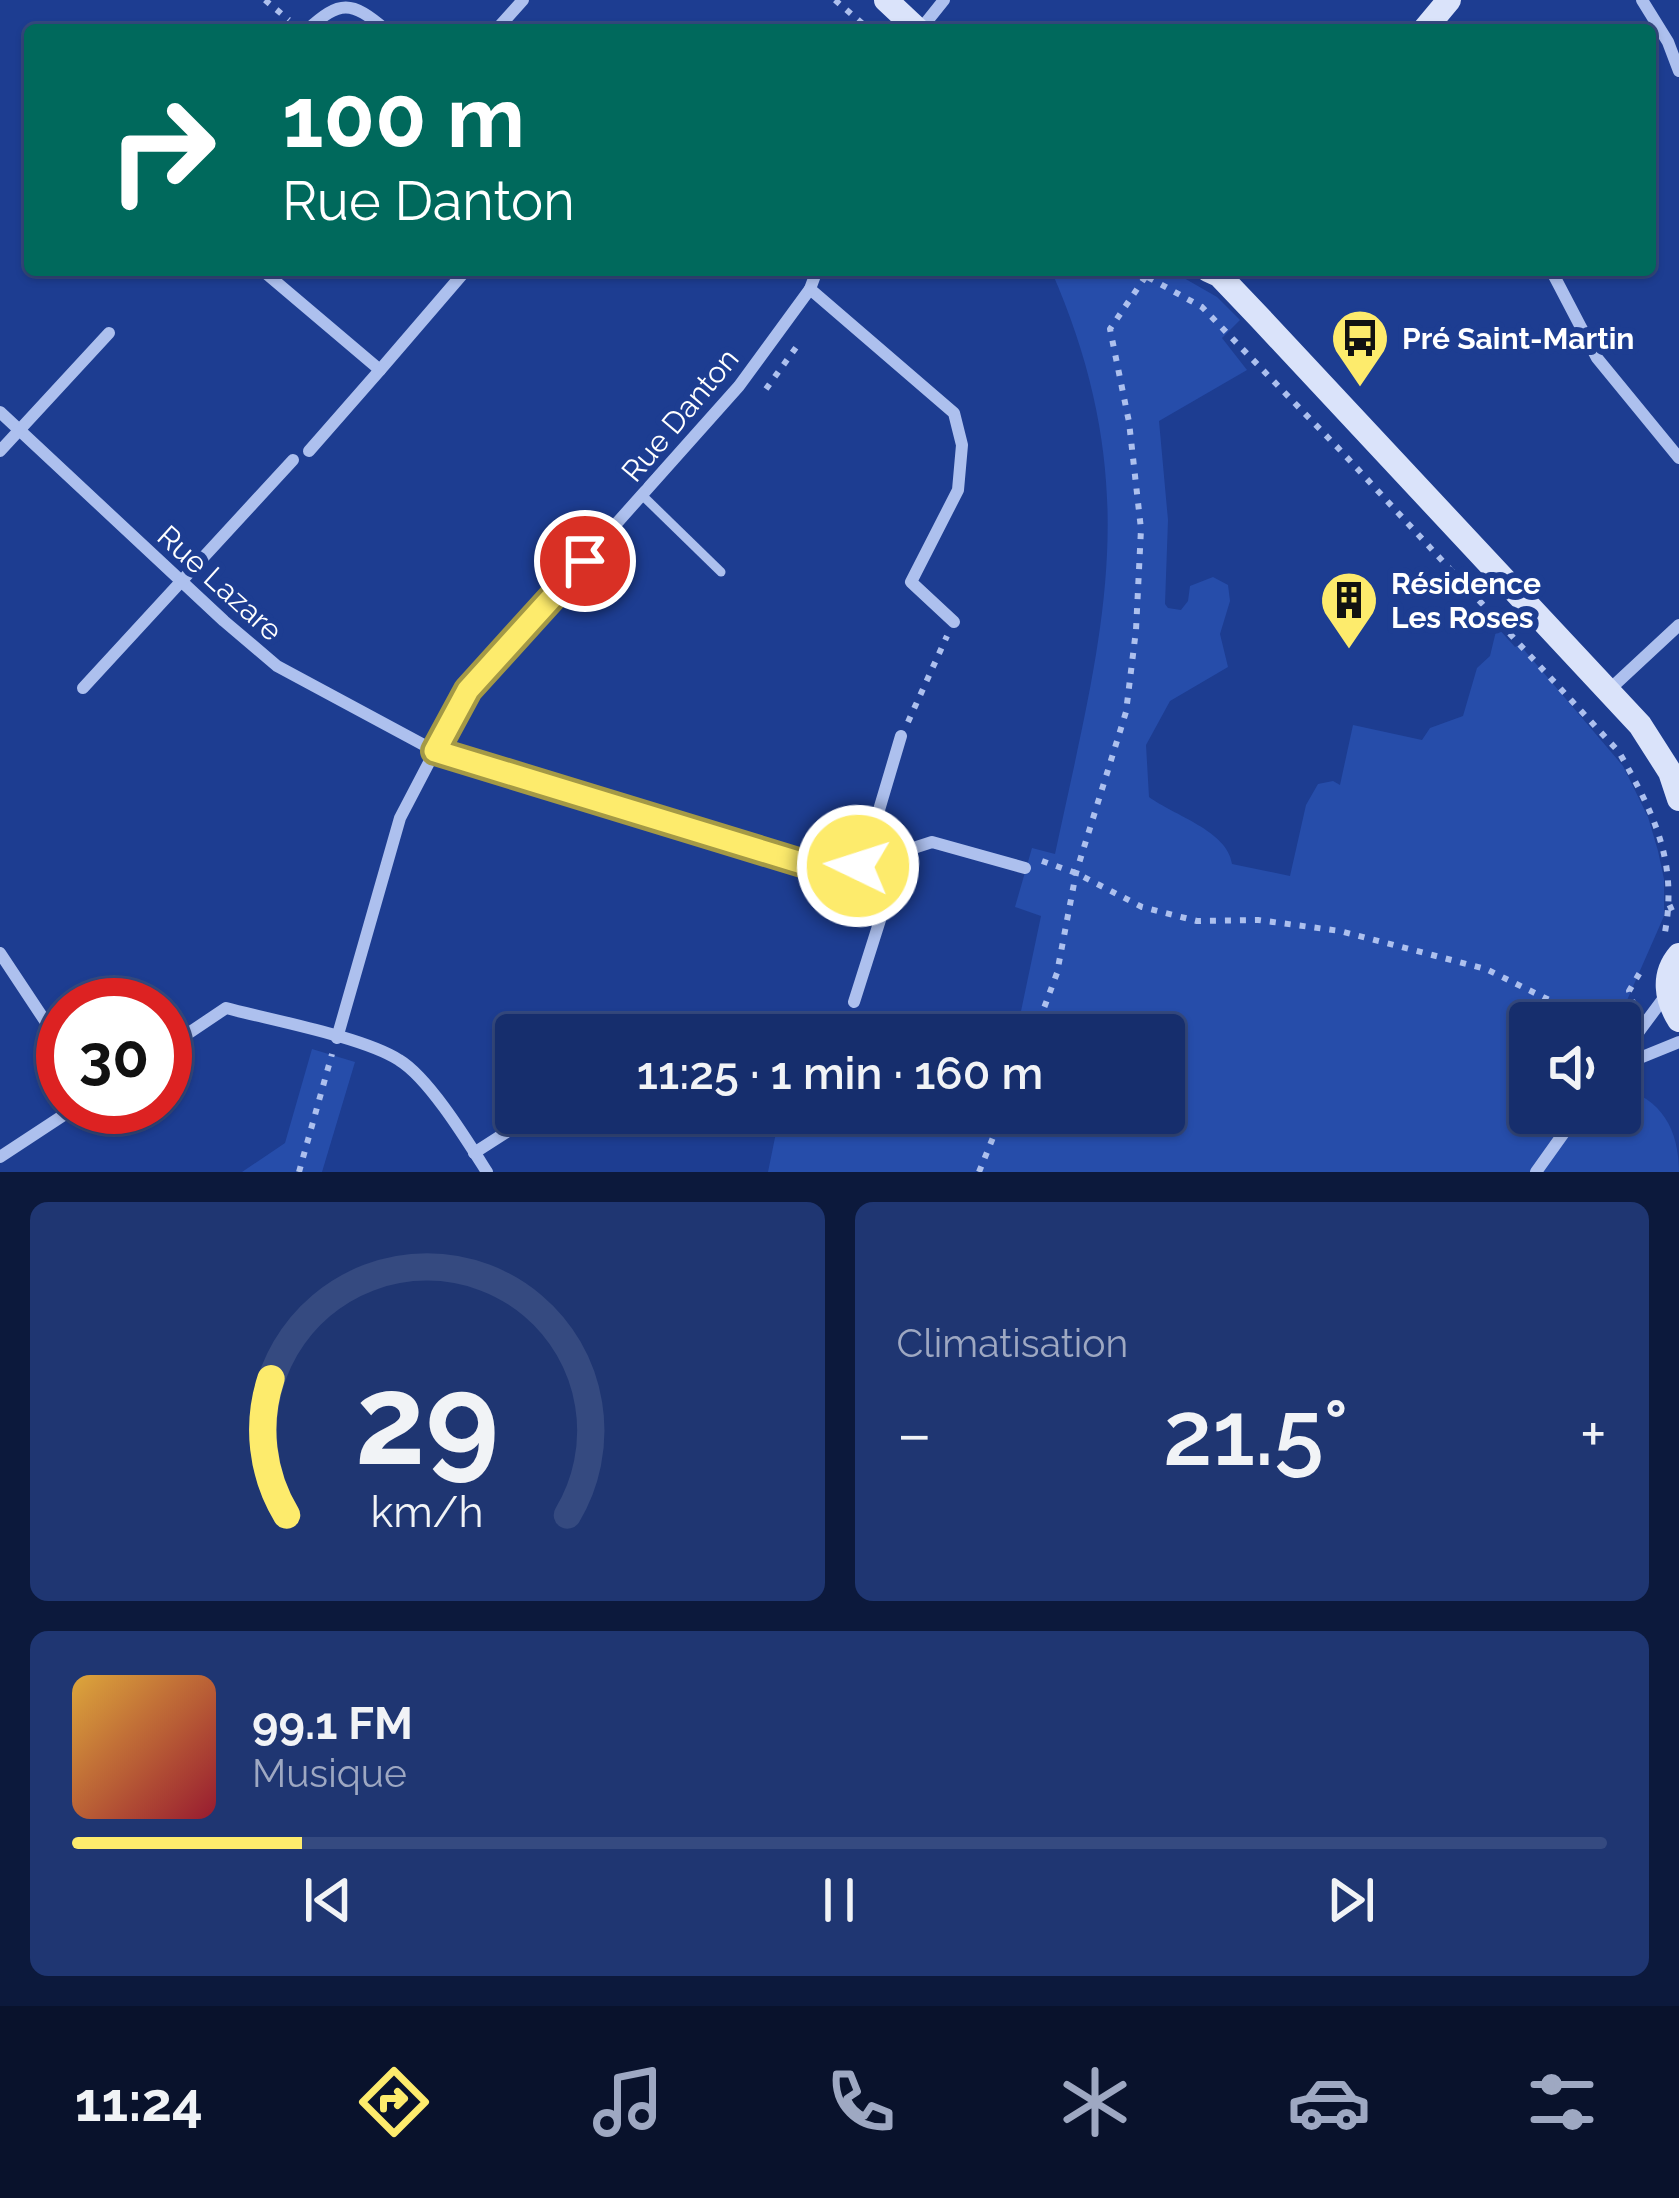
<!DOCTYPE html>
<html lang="fr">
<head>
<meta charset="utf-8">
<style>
	:root { --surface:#162e6d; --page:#1f3672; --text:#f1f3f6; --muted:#9ea8c2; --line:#354a80; --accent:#fdeb6c }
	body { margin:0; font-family:Raleway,sans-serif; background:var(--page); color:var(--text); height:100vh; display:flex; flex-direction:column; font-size:45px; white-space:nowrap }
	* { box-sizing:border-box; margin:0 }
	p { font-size:39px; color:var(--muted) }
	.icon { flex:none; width:66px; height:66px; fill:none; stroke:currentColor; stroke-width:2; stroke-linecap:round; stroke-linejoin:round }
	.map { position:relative; height:1172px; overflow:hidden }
	.side { display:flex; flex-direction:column; gap:30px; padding:30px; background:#0c193c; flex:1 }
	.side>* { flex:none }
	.banner { position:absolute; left:24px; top:24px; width:1632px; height:252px; border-radius:12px; box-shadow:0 3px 9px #0004,0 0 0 3px var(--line); background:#00695c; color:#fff; overflow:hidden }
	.fabs { position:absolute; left:1509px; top:1002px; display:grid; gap:24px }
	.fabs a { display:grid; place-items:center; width:132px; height:132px; border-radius:12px; background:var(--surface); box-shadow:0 3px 9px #0004,0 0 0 3px var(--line); font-size:60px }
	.speed { position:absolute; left:36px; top:978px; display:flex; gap:24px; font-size:60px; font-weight:700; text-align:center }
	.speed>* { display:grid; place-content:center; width:156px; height:156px; border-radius:50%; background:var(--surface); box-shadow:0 3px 9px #0004,0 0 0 3px var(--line); line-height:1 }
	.speed .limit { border:18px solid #d22; background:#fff; color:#111 }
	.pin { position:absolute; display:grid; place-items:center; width:102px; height:102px; color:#fff; margin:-51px; border:6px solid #fff; border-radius:50%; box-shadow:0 3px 12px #0007 }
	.me { position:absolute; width:132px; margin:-66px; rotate:274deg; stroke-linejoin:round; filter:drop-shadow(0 0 9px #0008) }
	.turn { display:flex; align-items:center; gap:42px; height:252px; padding:0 60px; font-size:54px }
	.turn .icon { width:156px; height:156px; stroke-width:2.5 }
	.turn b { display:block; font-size:84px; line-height:102px }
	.big { font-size:90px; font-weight:600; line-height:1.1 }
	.side .widget { flex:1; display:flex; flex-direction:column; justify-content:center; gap:18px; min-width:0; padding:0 42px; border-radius:18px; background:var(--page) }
	.side .dial { align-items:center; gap:0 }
	.dial svg { height:312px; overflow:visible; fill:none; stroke:var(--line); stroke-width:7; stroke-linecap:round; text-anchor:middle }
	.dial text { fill:var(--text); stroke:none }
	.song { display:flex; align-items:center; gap:36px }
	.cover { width:144px; height:144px; border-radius:18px; background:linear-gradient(135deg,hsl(40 70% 55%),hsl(350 70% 35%)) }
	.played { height:12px; border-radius:6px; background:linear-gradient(90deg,var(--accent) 15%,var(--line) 15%) }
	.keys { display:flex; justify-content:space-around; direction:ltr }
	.heat { display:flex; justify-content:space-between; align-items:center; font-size:66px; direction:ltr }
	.side .tiles { flex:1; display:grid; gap:30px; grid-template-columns:1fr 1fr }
	.widget:last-child { grid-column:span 2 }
	.trip { position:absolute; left:495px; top:1014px; width:690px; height:120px; border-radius:12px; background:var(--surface); box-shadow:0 3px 9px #0004,0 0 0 3px var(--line); font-weight:600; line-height:120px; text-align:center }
	.menu { display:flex; height:192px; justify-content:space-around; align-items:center; background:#09122c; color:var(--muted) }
	.menu .icon { width:84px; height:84px }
	.menu .on { color:var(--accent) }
	.menu b { font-size:54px; color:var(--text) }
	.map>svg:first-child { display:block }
	.green { fill:#264daa }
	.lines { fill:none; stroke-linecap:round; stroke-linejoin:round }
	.path { stroke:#adc0ee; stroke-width:6; stroke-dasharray:6 9; stroke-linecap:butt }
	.lane { stroke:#adc0ee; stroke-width:9 }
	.street { stroke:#adc0ee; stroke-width:12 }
	.secondary { stroke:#dae3fa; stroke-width:24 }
	.route-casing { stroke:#a49946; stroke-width:30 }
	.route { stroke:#fdeb6c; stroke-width:21 }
	.labels { text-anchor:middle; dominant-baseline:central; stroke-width:12; stroke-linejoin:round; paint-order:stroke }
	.poi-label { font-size:30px; font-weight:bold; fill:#fff; stroke:#1d3d91; text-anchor:start }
	.street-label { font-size:30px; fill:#fff; stroke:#1d3d91 }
</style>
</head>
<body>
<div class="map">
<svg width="1679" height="1172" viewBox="0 0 1679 1172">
	<rect width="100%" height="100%" fill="#1d3d91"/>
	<g class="green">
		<path d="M 1051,270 L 1170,270 L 1217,297 L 1240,320 L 1222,338 L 1247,370 L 1159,421 L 1168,520 L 1165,604 L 1168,608 L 1181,610 L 1188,601 L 1190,586 L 1213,577 L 1228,585 L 1230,601 L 1220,634 L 1228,667 L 1170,701 L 1146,745 L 1149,797 C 1173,815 1228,831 1232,864 L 1290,876 L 1306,805 L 1318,784 L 1333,781 L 1340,785 L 1353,725 L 1422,740 L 1430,728 L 1463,716 L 1477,668 L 1490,656 L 1497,627 L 1515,647 L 1520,645 L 1623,766 L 1648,817 L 1658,851 L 1664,879 L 1664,916 L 1617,1023 L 1530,1023 L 1530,1113 L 1620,1113 L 1620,1087 C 1662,1099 1679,1130 1679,1172 L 768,1172 L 780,1113 L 1164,1113 L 1164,1035 L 1016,1035 L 1041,916 L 1015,907 L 1032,848 L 1055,854 C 1102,634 1147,489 1051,270 Z"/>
		<polygon points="798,1022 908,1035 795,1035"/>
		<polygon points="312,1049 355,1062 322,1172 242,1172 285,1143"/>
	</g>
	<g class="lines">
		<g class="path">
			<polyline points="265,0 289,20"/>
			<polyline points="835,0 870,30"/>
			<path d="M 1135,270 L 1202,307 L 1341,451 L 1619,752 C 1653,812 1678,861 1665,932"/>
			<polyline points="766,389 800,342"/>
			<polyline points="908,722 947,636"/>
			<polyline points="1042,861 1076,873 1142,907 1197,921 1258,920 1340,931 1486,969 1596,1023"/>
			<polyline points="1668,909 1679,904"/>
			<polyline points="1634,1006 1629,991 1642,969"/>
			<polyline points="1034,1035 1057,973 1076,873 1126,712 1136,630 1141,529 1129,422 1110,329 1150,270"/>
			<polyline points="299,1172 332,1054"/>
			<polyline points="979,1172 1003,1113"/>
		</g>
		<polyline class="lane" points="643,496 721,572"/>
		<g class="street">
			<polyline points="1642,0 1668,42 1679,71"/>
			<path d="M 307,30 C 340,0 351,0 386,30"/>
			<polyline points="496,30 523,0"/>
			<polyline points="920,30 944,0"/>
			<polyline points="262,270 380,370 466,270"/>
			<polyline points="1551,270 1597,358 1679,458"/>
			<polyline points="810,289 954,413 962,445 958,490 911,582 954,622"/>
			<polyline points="0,412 224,621 277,666 435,751 468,690 739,386 810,289 817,270"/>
			<polyline points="0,451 109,333"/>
			<polyline points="309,451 380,370"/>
			<polyline points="83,688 293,460"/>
			<polyline points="1609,690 1679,625"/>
			<polyline points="0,953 63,1048"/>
			<polyline points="854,1002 893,879 876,820 901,736"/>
			<polyline points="337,1038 400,818 435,751 818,868 858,866 932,842 1025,868"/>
			<path d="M 165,1049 L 226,1008 C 271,1020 363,1037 399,1060 C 429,1078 468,1142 487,1172"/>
			<polyline points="1620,1057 1666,995"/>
			<polyline points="1620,1066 1679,1042"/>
			<polyline points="632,1113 637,1115"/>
			<polyline points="474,1153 536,1113"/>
			<polyline points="0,1157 76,1107"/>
			<polyline points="1536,1172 1578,1113"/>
		</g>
		<g class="secondary">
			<polyline points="886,0 918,30"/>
			<polyline points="1424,30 1449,0"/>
			<polyline points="1208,270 1219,275 1260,318 1640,725 1670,772 1679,799"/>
			<path d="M 1679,955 C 1662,975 1666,999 1679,1020"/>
		</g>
	</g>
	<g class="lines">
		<defs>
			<polyline id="route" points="585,561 468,690 435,751 818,868 858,866"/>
		</defs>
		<use href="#route" class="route-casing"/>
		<use href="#route" class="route"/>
	</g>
	<defs>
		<symbol id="bus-pin" viewBox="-11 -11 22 30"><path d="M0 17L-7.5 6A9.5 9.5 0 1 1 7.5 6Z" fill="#fdeb6c" stroke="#1d3d91"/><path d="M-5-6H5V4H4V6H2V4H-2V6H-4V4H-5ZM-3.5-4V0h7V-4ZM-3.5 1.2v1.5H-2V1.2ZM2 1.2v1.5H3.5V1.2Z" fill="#111"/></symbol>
		<symbol id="building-pin" viewBox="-11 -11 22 30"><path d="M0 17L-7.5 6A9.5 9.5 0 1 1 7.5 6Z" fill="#fdeb6c" stroke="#1d3d91"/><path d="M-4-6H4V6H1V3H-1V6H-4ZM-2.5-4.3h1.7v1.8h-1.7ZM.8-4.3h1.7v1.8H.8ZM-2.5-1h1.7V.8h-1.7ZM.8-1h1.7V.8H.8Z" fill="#111"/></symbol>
	</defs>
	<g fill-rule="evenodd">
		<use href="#bus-pin" x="1327" y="305" width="66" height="90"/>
		<use href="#building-pin" x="1316" y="567" width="66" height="90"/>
	</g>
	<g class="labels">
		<g class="poi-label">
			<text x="1402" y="338">Pré Saint-Martin</text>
			<text x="1391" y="583">Résidence<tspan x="1391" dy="34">Les Roses</tspan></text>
		</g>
		<g class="street-label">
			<text transform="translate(680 415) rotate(-50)">Rue Danton</text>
			<text transform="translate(220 583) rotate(42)">Rue Lazare</text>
		</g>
	</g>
</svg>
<div class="fabs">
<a><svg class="icon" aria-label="sound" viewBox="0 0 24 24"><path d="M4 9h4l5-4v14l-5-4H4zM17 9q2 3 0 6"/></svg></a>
</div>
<div class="speed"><div class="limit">30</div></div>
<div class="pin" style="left:585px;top:561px;background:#d93025"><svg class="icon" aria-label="arrive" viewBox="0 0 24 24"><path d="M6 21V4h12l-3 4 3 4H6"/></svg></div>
<svg class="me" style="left:858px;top:866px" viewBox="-20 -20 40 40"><circle r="17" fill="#fdeb6c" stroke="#fff" stroke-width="3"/><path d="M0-11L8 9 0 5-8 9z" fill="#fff"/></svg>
<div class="trip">11:25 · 1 min · 160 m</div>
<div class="banner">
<div class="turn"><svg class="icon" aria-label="right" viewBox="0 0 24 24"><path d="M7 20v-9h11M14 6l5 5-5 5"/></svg><div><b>100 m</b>Rue Danton</div></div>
</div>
</div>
<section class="side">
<div class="tiles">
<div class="widget dial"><svg viewBox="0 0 100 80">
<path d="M14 69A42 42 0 1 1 86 69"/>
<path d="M14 69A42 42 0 0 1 10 34" stroke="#fdeb6c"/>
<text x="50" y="56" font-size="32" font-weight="700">29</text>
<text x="50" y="72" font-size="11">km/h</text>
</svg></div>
<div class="widget"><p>Climatisation</p>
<div class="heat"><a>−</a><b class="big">21.5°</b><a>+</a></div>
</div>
<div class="widget">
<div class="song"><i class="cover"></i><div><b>99.1 FM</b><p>Musique</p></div></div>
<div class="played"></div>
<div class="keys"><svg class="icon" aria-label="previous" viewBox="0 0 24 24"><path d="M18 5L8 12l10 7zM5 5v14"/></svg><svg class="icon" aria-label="pause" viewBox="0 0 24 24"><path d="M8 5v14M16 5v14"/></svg><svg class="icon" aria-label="next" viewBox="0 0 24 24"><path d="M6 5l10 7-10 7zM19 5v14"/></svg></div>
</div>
</div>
</section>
<nav class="menu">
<b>11:24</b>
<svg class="icon on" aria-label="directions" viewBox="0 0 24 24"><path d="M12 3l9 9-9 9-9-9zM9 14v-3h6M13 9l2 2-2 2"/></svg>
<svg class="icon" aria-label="music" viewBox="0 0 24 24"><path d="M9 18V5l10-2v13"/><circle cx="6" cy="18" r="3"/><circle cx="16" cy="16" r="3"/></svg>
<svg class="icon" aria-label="phone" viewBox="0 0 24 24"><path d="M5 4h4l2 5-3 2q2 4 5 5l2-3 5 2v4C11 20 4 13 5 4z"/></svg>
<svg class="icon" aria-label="climate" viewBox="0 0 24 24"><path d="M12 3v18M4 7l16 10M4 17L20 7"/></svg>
<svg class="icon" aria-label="car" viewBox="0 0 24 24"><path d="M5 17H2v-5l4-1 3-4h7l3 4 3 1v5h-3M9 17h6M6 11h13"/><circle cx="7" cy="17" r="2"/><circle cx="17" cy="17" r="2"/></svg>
<svg class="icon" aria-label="filters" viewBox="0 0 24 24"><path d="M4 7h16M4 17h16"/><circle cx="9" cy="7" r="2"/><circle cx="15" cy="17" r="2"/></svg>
</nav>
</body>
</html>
